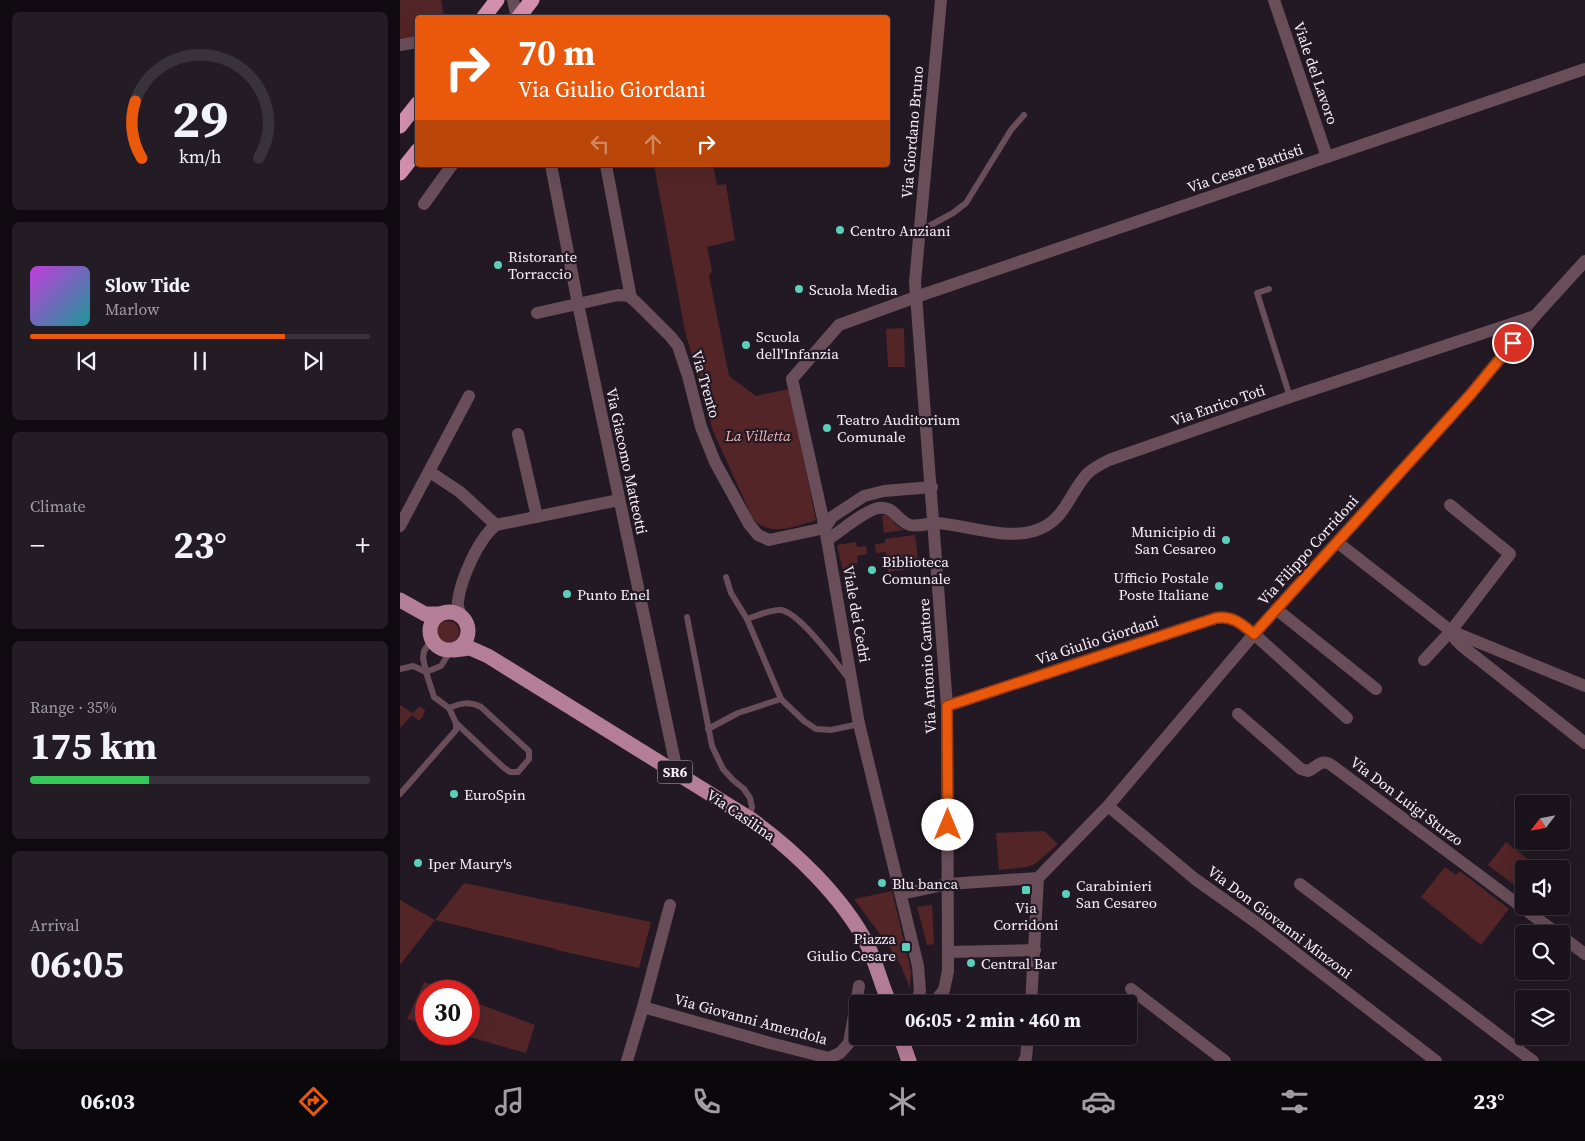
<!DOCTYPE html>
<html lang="en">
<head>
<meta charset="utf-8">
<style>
	:root { --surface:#1a131b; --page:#231c24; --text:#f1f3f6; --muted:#9f9ea3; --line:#38323a; --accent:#ea580c }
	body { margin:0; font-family:"Source Serif 4",serif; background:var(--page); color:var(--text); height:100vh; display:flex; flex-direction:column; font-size:19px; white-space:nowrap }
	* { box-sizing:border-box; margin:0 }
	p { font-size:16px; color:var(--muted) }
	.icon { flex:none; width:28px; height:28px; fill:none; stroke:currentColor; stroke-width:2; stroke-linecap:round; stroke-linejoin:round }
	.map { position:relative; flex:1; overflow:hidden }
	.panel { display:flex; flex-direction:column; gap:12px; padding:12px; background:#0e0a0f; width:400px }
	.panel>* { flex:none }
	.top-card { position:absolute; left:15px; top:15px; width:475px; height:152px; border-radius:5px; box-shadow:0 5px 20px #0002,0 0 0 1px var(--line); background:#ea580c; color:#fff; overflow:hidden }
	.needle { width:32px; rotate:238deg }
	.buttons { position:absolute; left:1115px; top:795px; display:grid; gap:10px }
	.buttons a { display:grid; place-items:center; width:55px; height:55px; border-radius:5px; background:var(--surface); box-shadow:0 5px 20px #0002,0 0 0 1px var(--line); font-size:25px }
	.speed { position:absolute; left:15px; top:980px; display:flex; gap:10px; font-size:25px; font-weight:700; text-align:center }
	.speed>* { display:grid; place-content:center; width:65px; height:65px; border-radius:50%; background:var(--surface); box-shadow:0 5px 20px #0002,0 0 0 1px var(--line); line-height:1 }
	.speed .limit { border:8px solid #d22; background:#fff; color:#111 }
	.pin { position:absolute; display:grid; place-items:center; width:42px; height:42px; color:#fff; margin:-21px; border:2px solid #fff; border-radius:50%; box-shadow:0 1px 5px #0007 }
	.me { position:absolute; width:55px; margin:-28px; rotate:0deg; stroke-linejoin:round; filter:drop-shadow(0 0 4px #0008) }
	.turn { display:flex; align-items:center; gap:18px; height:105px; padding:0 20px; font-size:22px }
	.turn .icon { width:65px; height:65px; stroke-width:2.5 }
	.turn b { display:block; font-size:35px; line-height:42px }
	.lanes { display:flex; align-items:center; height:48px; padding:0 20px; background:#0003; justify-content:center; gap:25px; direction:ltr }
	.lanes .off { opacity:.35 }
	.big { font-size:38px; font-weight:700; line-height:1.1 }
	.panel .card { flex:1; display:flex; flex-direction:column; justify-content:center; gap:8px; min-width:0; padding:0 18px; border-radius:8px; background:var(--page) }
	.panel .dial { align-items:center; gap:0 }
	.dial svg { height:130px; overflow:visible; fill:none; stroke:var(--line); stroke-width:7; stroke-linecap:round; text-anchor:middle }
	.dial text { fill:var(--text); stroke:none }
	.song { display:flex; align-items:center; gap:15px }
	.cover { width:60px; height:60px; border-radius:8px; background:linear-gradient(135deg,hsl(290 70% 55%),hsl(180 70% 35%)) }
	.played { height:5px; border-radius:2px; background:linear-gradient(90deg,var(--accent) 75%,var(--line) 75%) }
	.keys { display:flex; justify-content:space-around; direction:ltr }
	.heat { display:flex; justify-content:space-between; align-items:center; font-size:28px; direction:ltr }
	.charge { height:8px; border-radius:4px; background:linear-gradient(90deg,#34c759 35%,var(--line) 0) }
	.trip { position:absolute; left:449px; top:995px; width:288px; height:50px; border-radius:5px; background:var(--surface); box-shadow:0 5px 20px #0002,0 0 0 1px var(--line); font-weight:700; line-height:50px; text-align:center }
	.tab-bar { display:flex; height:80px; justify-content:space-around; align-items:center; background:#0a080b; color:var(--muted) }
	.tab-bar .icon { width:35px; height:35px }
	.tab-bar .active { color:var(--accent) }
	.tab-bar b { font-size:22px; color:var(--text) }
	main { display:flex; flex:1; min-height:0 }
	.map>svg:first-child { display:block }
	.green { fill:#532527 }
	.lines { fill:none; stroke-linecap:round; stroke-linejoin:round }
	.lane { stroke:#694e5a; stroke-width:6 }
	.street { stroke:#694e5a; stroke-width:12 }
	.primary { stroke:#b57e97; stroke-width:15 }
	.highway { stroke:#d491af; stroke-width:15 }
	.route-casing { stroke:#983908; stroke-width:12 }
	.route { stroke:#ea580c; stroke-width:9 }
	.poi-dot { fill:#5bcebc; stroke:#231924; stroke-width:2 }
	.labels { text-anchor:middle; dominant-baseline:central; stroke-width:4.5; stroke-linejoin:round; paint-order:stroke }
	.shield { fill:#231924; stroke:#b7b0b8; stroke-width:1 }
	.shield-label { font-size:14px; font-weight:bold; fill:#f7f0f8 }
	.street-label { font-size:15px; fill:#f7f0f8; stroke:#231924 }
	.poi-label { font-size:15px; fill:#f7f0f8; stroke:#231924; text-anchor:start }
	.park-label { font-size:15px; font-style:italic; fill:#f5b8b8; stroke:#231924 }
</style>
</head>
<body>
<main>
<section class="panel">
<div class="card dial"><svg viewBox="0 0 100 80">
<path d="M14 69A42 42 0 1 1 86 69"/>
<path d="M14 69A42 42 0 0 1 10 34" stroke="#ea580c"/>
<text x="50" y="56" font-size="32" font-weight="700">29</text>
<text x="50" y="72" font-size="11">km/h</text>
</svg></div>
<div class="card">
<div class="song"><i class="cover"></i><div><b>Slow Tide</b><p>Marlow</p></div></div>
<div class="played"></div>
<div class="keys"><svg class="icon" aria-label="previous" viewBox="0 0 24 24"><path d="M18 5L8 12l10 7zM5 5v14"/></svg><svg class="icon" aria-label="pause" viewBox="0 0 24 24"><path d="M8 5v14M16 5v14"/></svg><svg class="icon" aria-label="next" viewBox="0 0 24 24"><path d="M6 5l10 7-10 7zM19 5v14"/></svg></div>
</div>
<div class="card"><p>Climate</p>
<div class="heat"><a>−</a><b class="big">23°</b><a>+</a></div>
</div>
<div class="card"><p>Range · 35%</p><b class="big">175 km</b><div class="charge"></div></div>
<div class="card"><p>Arrival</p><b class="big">06:05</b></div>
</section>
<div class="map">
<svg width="1185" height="1061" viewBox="0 0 1185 1061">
	<rect width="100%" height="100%" fill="#231924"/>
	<g class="green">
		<polygon points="0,0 41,0 44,17 18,18 17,37 0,39"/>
		<path d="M 254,165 L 313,165 L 317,185 L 326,184 L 335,240 L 307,247 L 312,271 L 309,276 L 329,376 L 356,396 L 389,389 L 416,520 C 395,526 371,538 353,519 L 313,431 L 285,331 Z"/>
		<polygon points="504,328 505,367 488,367 486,329"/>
		<polygon points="488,514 496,525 504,530 484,533 482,516"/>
		<polygon points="515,535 519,568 488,572 486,552 476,553 475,544 485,543 485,539"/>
		<polygon points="456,542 457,547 466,546 467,554 457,556 458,563 449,564 451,575 444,576 437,545"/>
		<circle cx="48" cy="632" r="11"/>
		<polygon points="0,705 13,713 20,706 25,710 23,716 19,721 12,715 0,728"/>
		<polygon points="644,831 658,844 635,864 627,867 599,870 596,833"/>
		<polygon points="1106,842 1140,869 1124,869 1124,892 1088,865"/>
		<polygon points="1045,867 1056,875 1060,871 1109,909 1081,945 1021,897"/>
		<polygon points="64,883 251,922 239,968 161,951 148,947 35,920 0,965 0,900 35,920"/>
		<polygon points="492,891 511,971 510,988 501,966 488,945 454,899"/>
		<polygon points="532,905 534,944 527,945 517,907"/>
		<polygon points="24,982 47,991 26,991 26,1024 7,1019"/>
		<polygon points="69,1000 135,1025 126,1053 59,1034 69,1034"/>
	</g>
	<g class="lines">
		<g class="lane">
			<polyline points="520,231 553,213 566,203 611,130 624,115"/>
			<polyline points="869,289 857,293 890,397"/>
			<polyline points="326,577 331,593 347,619 381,699 404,721 416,729 431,730 459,724"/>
			<polyline points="287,617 312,746 323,769 333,780 344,789 350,798 352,807 349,818"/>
			<path d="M 347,619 C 357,616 370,609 381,610 C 400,613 436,663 449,679"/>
			<polyline points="0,669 13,666 26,672 41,666 51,650"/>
			<path d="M 49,708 C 61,703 69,701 81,707 L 129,751 L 129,759 L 118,772 L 110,772 L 103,767 L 56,723"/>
			<polyline points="308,729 338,713 381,699"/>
			<polyline points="0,794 56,730 56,723 49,708 34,697 26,672 23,658 24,651 32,639"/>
		</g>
		<g class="street">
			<polyline points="113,0 117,18"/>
			<polyline points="874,0 927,157"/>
			<polyline points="0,45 18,42"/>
			<polyline points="151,165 178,304 275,762"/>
			<polyline points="206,165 231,298"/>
			<polyline points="24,204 52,165"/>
			<polyline points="137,313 218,295 229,296 237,303 271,337 278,346 288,376 301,427 315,462 349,524 358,535 369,540 425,528"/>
			<polyline points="118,434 137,517"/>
			<polyline points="30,472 60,492 96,525"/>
			<polyline points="0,526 69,396"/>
			<polyline points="425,528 432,517 464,496 484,491 532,487"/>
			<path d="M 427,540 C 440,532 464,511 478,508 C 494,505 497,521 510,525 C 519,527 528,523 536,523 C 567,525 605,540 634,531 C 665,522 668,495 687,474 C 693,468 701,464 709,460 L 890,397 L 1135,316"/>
			<polyline points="937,542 1051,631 1185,686"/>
			<polyline points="876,609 976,689"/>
			<path d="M 61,616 C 59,611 57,606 58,601 C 61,579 78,539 96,525 L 219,500"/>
			<polyline points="1051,631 1056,640 1062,646 1185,743"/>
			<polyline points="1024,660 1051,631 1110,554 1050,505"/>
			<path d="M 547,706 L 816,618 C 832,615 842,624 854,634 L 947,718"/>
			<path d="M 838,714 L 901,769 L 908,771 C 916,768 920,759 930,764 L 1158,934"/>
			<polyline points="708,806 795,879 857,923 1036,1061"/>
			<polyline points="900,884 1133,1061"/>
			<polyline points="501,894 548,884 638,878"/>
			<polyline points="1161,936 1185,954"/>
			<polyline points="548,952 635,950"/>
			<polyline points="731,989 825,1061"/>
			<polyline points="516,1004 520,991 518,966 459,724 425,528 392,379 439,325 516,297 1185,69"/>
			<polyline points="533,1004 544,990 548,971 547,706 515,282 541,0"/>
			<polyline points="631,1004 638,878 708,806 854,634 1070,395 1135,316 1185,261"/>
			<polyline points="243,1007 370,1043 429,1058 440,1053 449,1043 459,986"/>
			<polyline points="227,1061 243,1007 270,905"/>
			<polyline points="624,1061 626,1058 628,1036"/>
		</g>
		<g class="primary">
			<polyline points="0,600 25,614 40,614"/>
			<circle cx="49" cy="631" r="19"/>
			<path d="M 54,650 L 70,648 L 88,656 L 349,818 C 393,849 443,897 468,946 C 477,965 481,985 490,1004"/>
			<polyline points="502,1036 503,1044 509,1061"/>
		</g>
		<g class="highway">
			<polyline points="83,18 97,0"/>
			<polyline points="118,18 132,0"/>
			<polyline points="0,126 18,103"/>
			<polyline points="0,173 18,150"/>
		</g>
	</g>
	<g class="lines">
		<defs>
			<path id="route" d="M 548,825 L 547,706 L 816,618 C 832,615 842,624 854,634 L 1070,395 L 1113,343"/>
		</defs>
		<use href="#route" class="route-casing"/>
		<use href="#route" class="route"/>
	</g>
	<g class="poi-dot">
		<circle cx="440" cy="230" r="5"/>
		<circle cx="98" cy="265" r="5"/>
		<circle cx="399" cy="289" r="5"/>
		<circle cx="346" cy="345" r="5"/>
		<circle cx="427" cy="428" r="5"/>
		<circle cx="826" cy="540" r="5"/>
		<circle cx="472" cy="570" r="5"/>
		<circle cx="819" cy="586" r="5"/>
		<circle cx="167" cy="594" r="5"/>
		<circle cx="54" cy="794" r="5"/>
		<circle cx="18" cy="863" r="5"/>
		<circle cx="482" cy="883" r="5"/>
		<rect x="621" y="885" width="10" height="10" rx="2.5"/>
		<circle cx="666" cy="894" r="5"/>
		<rect x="501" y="942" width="10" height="10" rx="2.5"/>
		<circle cx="571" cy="963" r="5"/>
	</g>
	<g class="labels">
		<rect class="shield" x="257.5" y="760.5" width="35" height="23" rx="4"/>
		<g class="shield-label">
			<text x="275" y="772">SR6</text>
		</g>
		<g class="street-label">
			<text transform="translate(916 73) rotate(71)">Viale del Lavoro</text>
			<text transform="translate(512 132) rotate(-85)">Via Giordano Bruno</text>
			<text transform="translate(845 168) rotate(-19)">Via Cesare Battisti</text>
			<text transform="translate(306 384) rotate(74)">Via Trento</text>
			<text transform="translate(818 405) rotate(-19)">Via Enrico Toti</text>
			<text transform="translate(227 461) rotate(78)">Via Giacomo Matteotti</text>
			<text transform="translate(908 550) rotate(-48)">Via Filippo Corridoni</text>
			<text transform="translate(457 614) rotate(80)">Viale dei Cedri</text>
			<text transform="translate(697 640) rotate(-18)">Via Giulio Giordani</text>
			<text transform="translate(527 666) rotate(-93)">Via Antonio Cantore</text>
			<text transform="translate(1007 801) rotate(37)">Via Don Luigi Sturzo</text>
			<text transform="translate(341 815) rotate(34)">Via Casilina</text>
			<text transform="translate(880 922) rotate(37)">Via Don Giovanni Minzoni</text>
			<text transform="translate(351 1019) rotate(15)">Via Giovanni Amendola</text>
		</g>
		<g class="poi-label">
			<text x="450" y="230">Centro Anziani</text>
			<text x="108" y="256">Ristorante<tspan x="108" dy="17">Torraccio</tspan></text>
			<text x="409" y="289">Scuola Media</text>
			<text x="356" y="336">Scuola<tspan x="356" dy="17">dell'Infanzia</tspan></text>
			<text x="437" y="419">Teatro Auditorium<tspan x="437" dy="17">Comunale</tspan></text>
			<text x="816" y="531" text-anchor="end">Municipio di<tspan x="816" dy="17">San Cesareo</tspan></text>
			<text x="482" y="561">Biblioteca<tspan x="482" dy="17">Comunale</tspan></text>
			<text x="809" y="577" text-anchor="end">Ufficio Postale<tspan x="809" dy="17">Poste Italiane</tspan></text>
			<text x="177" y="594">Punto Enel</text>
			<text x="64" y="794">EuroSpin</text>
			<text x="28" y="863">Iper Maury's</text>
			<text x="492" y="883">Blu banca</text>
			<text x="676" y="885">Carabinieri<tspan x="676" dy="17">San Cesareo</tspan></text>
			<text x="626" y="907" text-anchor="middle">Via<tspan x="626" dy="17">Corridoni</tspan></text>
			<text x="496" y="938" text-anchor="end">Piazza<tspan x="496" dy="17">Giulio Cesare</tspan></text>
			<text x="581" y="963">Central Bar</text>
		</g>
		<g class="park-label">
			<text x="358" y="435">La Villetta</text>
		</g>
	</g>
</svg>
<div class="buttons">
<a><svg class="needle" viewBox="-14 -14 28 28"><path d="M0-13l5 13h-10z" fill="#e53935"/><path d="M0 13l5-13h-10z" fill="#9f9ea3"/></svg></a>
<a><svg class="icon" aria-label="sound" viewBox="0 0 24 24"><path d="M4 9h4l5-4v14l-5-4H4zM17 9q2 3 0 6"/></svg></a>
<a><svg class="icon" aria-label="search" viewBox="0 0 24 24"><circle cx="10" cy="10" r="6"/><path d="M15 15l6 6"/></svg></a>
<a><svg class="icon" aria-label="layers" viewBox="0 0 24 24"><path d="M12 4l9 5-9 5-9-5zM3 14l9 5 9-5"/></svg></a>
</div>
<div class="speed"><div class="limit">30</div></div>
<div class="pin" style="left:1113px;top:343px;background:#d93025"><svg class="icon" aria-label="arrive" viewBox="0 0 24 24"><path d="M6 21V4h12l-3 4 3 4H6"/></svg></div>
<svg class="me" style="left:548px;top:825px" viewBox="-20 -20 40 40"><circle r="19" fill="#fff"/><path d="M0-13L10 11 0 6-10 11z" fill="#ea580c"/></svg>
<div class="trip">06:05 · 2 min · 460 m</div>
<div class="top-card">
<div class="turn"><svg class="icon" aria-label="right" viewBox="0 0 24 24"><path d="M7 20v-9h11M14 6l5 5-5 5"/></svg><div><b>70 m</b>Via Giulio Giordani</div></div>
<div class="lanes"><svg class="icon off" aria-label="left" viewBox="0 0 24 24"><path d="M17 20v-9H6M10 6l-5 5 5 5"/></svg><svg class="icon off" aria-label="ahead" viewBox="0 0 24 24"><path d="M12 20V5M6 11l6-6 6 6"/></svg><svg class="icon" aria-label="right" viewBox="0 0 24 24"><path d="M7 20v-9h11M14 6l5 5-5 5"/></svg></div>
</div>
</div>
</main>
<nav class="tab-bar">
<b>06:03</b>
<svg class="icon active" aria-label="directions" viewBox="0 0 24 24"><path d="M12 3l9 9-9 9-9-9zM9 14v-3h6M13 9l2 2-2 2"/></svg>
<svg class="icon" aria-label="music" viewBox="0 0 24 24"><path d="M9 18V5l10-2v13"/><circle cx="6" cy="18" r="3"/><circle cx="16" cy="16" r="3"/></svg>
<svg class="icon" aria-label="phone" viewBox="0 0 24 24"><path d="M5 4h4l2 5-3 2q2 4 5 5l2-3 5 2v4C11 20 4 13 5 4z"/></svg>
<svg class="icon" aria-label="climate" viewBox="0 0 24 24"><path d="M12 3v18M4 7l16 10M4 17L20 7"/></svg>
<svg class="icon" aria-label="car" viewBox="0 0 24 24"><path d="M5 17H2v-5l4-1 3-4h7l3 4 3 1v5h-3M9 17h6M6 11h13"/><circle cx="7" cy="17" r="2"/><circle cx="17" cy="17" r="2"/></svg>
<svg class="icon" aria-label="filters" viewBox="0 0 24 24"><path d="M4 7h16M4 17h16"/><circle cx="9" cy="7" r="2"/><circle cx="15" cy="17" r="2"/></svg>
<b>23°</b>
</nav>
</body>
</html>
